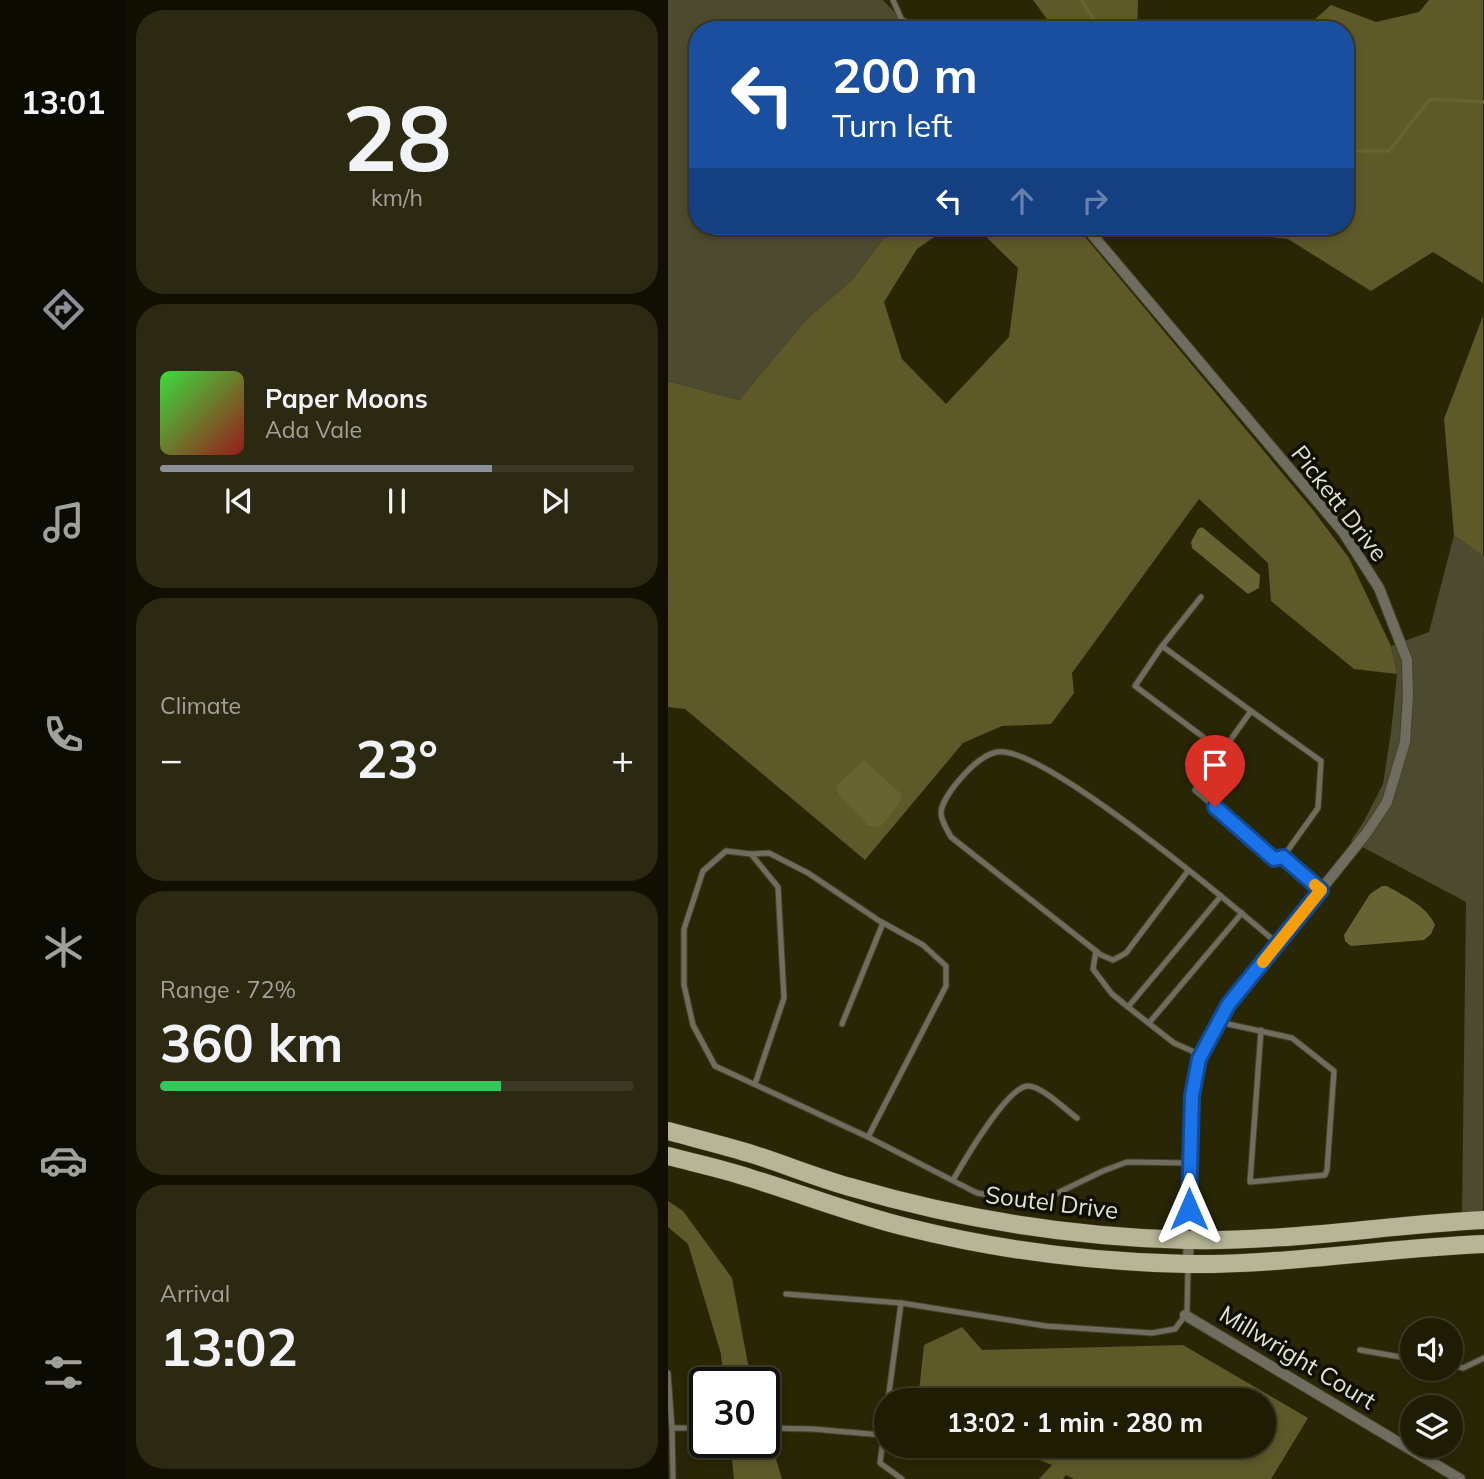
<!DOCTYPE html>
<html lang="en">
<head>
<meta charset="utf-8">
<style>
	:root { --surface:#1f1c04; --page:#2c2913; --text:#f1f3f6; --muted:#a1a19a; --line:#3c3a26; --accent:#8c9099 }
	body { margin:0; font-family:Mulish,sans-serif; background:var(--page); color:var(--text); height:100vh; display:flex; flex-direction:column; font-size:26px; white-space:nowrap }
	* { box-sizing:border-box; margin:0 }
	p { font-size:23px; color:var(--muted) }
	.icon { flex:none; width:38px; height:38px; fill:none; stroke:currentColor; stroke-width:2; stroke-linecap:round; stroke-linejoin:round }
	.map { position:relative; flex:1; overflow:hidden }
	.panel { display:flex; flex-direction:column; gap:10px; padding:10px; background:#110f02; width:542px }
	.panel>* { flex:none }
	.guide { position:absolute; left:21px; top:21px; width:665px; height:214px; border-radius:28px; box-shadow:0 4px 10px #0003,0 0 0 2px var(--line); background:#1a4fa0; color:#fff; overflow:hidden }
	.buttons { position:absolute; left:732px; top:1318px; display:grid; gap:14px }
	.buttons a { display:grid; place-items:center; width:63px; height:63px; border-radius:50%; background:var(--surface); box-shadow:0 4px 10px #0003,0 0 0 2px var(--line); font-size:35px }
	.speed { position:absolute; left:21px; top:1367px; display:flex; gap:14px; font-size:35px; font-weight:700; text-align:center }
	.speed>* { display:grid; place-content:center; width:91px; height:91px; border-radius:50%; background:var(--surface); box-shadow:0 4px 10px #0003,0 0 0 2px var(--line); line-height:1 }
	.speed .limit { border:4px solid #111; border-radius:10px; background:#fff; color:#111 }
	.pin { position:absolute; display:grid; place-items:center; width:60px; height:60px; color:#fff; margin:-72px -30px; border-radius:50% 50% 50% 0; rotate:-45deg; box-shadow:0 0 7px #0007 }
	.pin .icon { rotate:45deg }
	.me { position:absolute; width:77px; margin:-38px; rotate:0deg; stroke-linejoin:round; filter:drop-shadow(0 0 5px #0008) }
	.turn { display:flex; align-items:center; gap:24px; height:147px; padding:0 28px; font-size:32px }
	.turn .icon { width:91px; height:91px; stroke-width:2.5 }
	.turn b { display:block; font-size:49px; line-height:60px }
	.lanes { display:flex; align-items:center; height:66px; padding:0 28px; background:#0003; justify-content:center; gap:35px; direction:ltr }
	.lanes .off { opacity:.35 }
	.big { font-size:52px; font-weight:700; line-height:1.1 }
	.panel .tile { flex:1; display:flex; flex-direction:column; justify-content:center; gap:10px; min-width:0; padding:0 24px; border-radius:28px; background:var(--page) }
	.panel .dial { align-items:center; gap:0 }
	.dial b { font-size:91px; line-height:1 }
	.song { display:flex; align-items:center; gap:21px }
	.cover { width:84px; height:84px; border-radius:10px; background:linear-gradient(135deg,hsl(120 70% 55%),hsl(0 70% 35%)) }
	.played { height:7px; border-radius:4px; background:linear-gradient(90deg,var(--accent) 70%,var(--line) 70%) }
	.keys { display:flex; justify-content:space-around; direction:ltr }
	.heat { display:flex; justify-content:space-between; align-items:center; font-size:38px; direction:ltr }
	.charge { height:10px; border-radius:5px; background:linear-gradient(90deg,#34c759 72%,var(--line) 0) }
	.trip { position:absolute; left:206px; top:1388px; width:402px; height:70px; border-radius:35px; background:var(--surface); box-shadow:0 4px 10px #0003,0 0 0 2px var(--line); font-weight:700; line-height:70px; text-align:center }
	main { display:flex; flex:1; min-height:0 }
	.menu { display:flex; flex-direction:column; width:126px; justify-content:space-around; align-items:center; background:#0c0b02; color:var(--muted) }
	.menu .icon { width:49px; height:49px }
	.menu .selected { color:var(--accent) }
	.menu b { font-size:32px; color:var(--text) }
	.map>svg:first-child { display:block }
	.green { fill:#4c4a2f }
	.forest { fill:#5d5929 }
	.water { fill:#676332 }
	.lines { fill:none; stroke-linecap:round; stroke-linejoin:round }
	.stream { stroke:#676332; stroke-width:3.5 }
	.lane-casing { stroke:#474426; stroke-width:7 }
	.street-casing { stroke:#474426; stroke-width:12 }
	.primary-casing { stroke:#474426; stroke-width:19 }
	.lane { stroke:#6e6d5f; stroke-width:5 }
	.street { stroke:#6e6d5f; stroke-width:10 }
	.primary { stroke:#b7b597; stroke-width:18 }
	.route-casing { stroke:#114b97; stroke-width:18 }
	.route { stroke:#1a73e8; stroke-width:12 }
	.slow { stroke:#f59e0b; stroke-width:12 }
	.labels { text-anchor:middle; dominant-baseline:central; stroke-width:7; stroke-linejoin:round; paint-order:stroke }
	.street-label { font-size:24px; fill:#e3e2cf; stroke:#100f04 }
</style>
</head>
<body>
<main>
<nav class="menu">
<b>13:01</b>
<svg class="icon selected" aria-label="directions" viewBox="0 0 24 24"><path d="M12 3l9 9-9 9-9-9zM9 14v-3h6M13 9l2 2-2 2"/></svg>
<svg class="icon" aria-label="music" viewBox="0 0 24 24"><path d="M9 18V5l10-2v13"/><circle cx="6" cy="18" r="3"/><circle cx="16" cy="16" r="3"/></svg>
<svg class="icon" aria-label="phone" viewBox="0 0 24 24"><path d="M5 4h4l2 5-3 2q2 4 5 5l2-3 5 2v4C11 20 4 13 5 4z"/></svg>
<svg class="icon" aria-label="climate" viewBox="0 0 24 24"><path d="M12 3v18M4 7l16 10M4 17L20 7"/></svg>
<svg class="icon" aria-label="car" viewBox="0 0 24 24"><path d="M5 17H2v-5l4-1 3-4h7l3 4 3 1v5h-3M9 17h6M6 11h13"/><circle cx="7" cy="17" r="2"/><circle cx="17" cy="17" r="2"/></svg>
<svg class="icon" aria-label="filters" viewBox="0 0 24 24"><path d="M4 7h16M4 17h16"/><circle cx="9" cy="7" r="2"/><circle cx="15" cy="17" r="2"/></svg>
</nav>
<section class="panel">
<div class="tile dial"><b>28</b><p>km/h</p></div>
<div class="tile">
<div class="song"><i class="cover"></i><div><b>Paper Moons</b><p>Ada Vale</p></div></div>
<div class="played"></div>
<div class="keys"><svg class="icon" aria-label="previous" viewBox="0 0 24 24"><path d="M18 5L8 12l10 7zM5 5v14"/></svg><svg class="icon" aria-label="pause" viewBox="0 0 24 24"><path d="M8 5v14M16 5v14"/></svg><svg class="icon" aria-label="next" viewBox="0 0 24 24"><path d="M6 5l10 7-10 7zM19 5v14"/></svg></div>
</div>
<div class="tile"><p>Climate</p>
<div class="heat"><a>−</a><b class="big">23°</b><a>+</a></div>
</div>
<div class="tile"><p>Range · 72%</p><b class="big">360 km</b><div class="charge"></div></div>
<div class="tile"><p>Arrival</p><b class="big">13:02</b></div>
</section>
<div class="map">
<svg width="816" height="1479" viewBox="0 0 816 1479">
	<rect width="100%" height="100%" fill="#292606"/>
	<g class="green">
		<polygon points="0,0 215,0 243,30 30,30 30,226 225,226 184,280 138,320 71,400 0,381"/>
		<polygon points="786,535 816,556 815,1213 794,1213 798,902 683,841 696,821 715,784 723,732 729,674 723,646 761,632"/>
	</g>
	<g class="forest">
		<polygon points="365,0 470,0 469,30 387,30"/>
		<polygon points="761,0 815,0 815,283 765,252 703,291 620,239 533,229 530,226 677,226 677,30 635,30 663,5 708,22 751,12"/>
		<polygon points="225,226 282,226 249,249 216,302 234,359 278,404 341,337 350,268 307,226 408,226 645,510 681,558 723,646 729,674 686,669 603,601 600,563 531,499 404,673 406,693 383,724 334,726 295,743 197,860 17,709 0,707 0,381 71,400 138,320 184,280"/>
		<polygon points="815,316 815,556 786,535 776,419"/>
		<polygon points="0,1201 15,1211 64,1278 80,1364 85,1382 56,1382 53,1354 20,1244 0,1227"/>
		<polygon points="294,1327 314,1350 515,1345 640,1418 603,1479 406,1479 398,1475 395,1479 371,1479 384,1465 338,1446 597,1446 597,1400 250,1400 256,1345"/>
		<polygon points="96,1419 114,1479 66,1479 62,1442 96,1442"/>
	</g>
	<g class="water">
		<polygon points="534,527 592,575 591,588 580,594 524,548 523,542 530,529"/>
		<polygon points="196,760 233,794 233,801 212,827 200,825 172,797 168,786"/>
		<path d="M 714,886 L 719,886 C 736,896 759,906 767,925 L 763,934 L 756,940 L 683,946 L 677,941 L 676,935 L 702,894 Z"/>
	</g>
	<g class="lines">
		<g class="stream">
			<polyline points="413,0 433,30"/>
			<polyline points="677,151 721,151 762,99 816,102"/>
		</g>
		<defs>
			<g id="lane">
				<polyline points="225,0 235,23"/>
				<polyline points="533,597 494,646 583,711"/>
				<polyline points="494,646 467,686 554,751"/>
				<polyline points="83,854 101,853 140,873 210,920 255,945 278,966 278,986 200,1137 309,1193 343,1199 379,1198 435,1171 459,1162 521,1163"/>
				<polyline points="615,857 606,859 527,790 583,711 653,761 650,808 615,857 653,890"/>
				<path d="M 520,871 L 458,953 L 445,960 L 433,955 L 283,837 C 270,814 269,811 284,789 C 294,776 312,755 329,752 C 374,744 568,908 610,944"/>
				<polyline points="428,951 425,969 444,994 460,1007"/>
				<polyline points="551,1022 624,1038 666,1071 659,1170 657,1175 582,1182 593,1030"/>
				<polyline points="481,1023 574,913"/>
				<polyline points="174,1024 215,923"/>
				<polyline points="533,1055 506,1043 460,1007 553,896"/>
				<polyline points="87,1084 116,998 110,887 83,854 58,851 35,871 16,929 16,985 25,1025 47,1066 200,1137"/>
				<path d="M 285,1180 C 296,1161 338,1089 359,1086 C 373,1085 398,1110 409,1118"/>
				<polyline points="118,1294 233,1303 378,1326 484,1333 507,1329 519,1313 520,1267"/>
				<polyline points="692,1350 744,1359"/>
				<polyline points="782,1365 795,1368 816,1358"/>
				<polyline points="0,1373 4,1428"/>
				<polyline points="220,1400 233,1303"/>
				<polyline points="219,1410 212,1463 234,1479"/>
				<polyline points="96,1428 144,1429 215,1435"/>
				<polyline points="5,1479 4,1428 37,1428"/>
			</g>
			<g id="street">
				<polyline points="235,23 248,30"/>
				<polyline points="417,226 675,532 711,588 739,660 740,696 737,742 719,802 710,816 697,835 560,1005 531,1059 524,1095 520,1264"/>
				<polyline points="517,1315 792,1479"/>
			</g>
			<g id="primary">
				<path d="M 0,1131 C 29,1139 58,1146 87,1155 C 118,1165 150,1178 182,1187 C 291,1219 406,1237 520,1240 C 619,1242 717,1225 816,1220"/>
				<path d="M 0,1156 C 27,1163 55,1169 82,1178 C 134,1194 185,1214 238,1227 C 329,1250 427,1262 520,1264 C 619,1265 717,1248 816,1244"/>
			</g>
		</defs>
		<use href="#lane" class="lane-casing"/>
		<use href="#street" class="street-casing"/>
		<use href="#primary" class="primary-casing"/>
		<use href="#lane" class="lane"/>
		<use href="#street" class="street"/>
		<use href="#primary" class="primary"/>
	</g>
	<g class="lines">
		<defs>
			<polyline id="route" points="521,1209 524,1096 531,1059 560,1005 653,890 615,857 606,859 547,807"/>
		</defs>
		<use href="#route" class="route-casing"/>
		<use href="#route" class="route"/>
		<polyline class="slow" points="595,962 653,890 647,885"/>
	</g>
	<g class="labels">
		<g class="street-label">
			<text transform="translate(672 503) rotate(52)">Pickett Drive</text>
			<text transform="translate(384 1202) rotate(7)">Soutel Drive</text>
			<text transform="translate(630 1357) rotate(31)">Millwright Court</text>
		</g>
	</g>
</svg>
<div class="buttons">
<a><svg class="icon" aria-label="sound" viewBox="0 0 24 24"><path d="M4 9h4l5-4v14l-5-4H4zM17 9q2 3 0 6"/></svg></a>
<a><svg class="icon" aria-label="layers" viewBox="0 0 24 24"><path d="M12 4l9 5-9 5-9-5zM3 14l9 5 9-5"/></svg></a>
</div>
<div class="speed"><div class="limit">30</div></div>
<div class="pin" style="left:547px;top:807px;background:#d93025"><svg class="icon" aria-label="arrive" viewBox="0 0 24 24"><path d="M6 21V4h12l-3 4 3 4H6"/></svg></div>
<svg class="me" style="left:521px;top:1209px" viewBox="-20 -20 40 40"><path d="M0-17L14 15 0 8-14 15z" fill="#1a73e8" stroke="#fff" stroke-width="4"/></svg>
<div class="trip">13:02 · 1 min · 280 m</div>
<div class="guide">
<div class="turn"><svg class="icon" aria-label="left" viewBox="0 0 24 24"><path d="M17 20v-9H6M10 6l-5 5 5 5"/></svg><div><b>200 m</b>Turn left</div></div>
<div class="lanes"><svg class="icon" aria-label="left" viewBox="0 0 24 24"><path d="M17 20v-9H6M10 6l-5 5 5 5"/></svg><svg class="icon off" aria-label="ahead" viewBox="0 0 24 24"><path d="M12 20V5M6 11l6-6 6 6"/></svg><svg class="icon off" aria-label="right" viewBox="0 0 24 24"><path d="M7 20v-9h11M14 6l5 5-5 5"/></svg></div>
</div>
</div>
</main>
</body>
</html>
